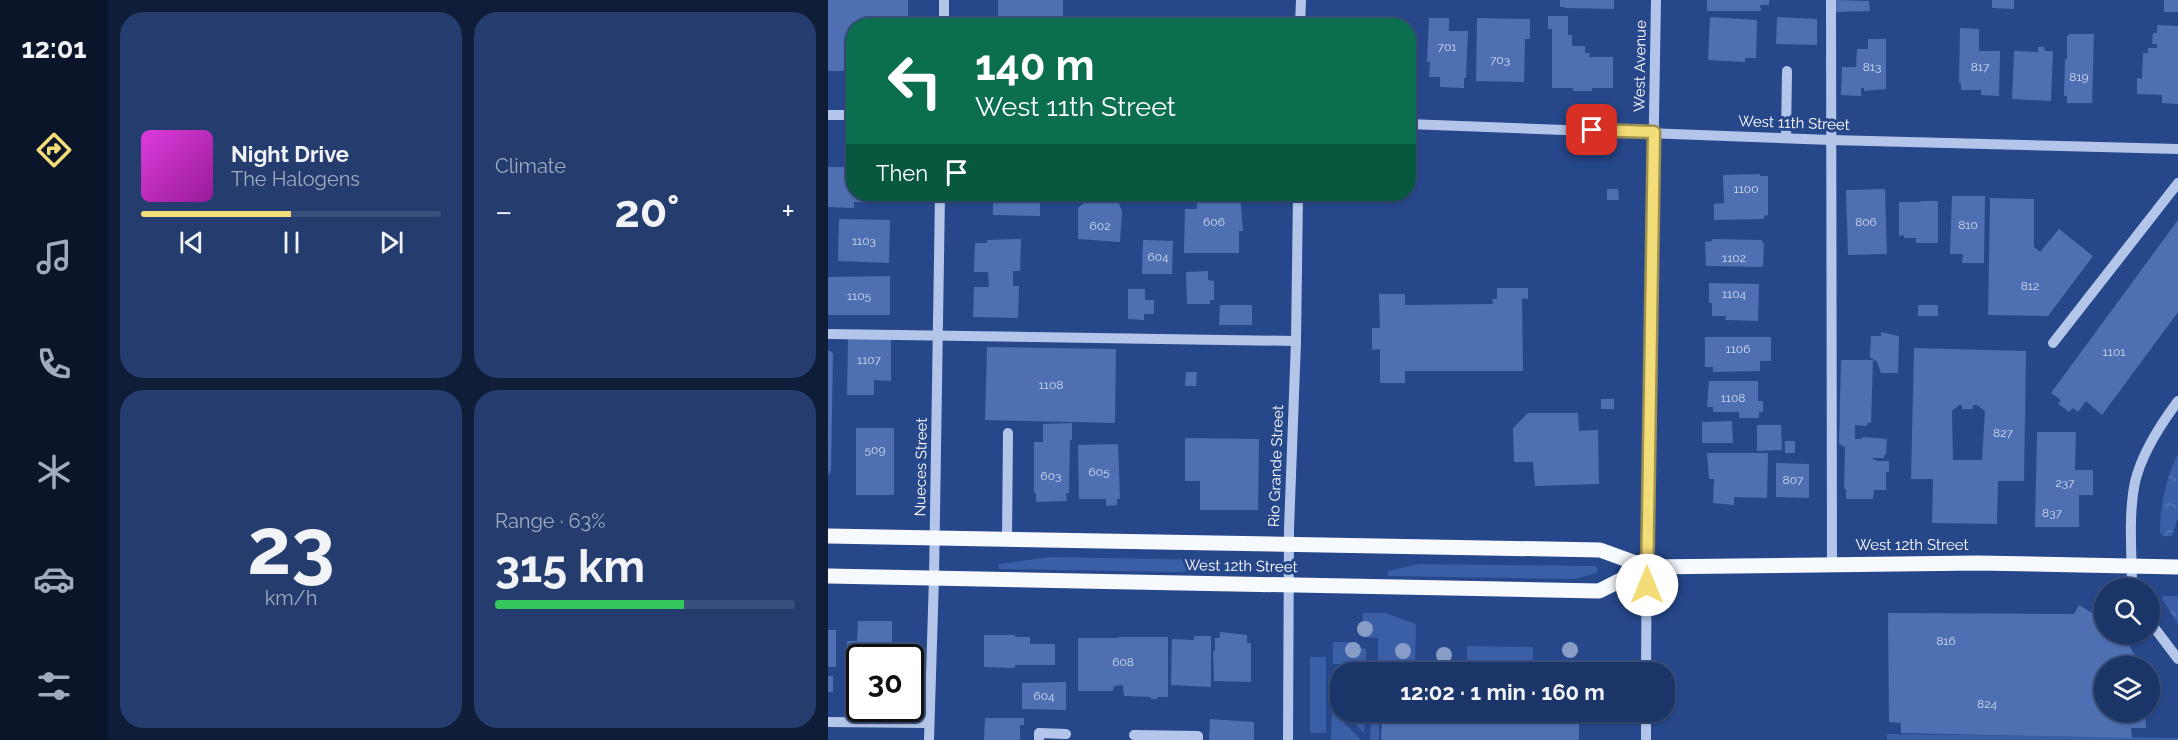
<!DOCTYPE html>
<html lang="en">
<head>
<meta charset="utf-8">
<style>
	:root { --surface:#1c3568; --page:#253d6e; --text:#f1f3f6; --muted:#a0abc0; --line:#3a507c; --accent:#f3dd78 }
	body { margin:0; font-family:Raleway,sans-serif; background:var(--page); color:var(--text); height:100vh; display:flex; flex-direction:column; font-size:22px; white-space:nowrap }
	* { box-sizing:border-box; margin:0 }
	p { font-size:20px; color:var(--muted) }
	.icon { flex:none; width:33px; height:33px; fill:none; stroke:currentColor; stroke-width:2; stroke-linecap:round; stroke-linejoin:round }
	.map { position:relative; flex:1; overflow:hidden }
	.panel { display:flex; flex-direction:column; gap:12px; padding:12px; background:#0f1d39; width:720px }
	.panel>* { flex:none }
	.banner { position:absolute; left:18px; top:18px; width:570px; height:183px; border-radius:24px; box-shadow:0 2px 4px #0004,0 0 0 2px var(--line); background:#0b6e4f; color:#fff; overflow:hidden }
	.fabs { position:absolute; left:1266px; top:578px; display:grid; gap:12px }
	.fabs a { display:grid; place-items:center; width:66px; height:66px; border-radius:50%; background:var(--surface); box-shadow:0 2px 4px #0004,0 0 0 2px var(--line); font-size:30px }
	.speed { position:absolute; left:18px; top:644px; display:flex; gap:12px; font-size:30px; font-weight:700; text-align:center }
	.speed>* { display:grid; place-content:center; width:78px; height:78px; border-radius:50%; background:var(--surface); box-shadow:0 2px 4px #0004,0 0 0 2px var(--line); line-height:1 }
	.speed .limit { border:3px solid #111; border-radius:9px; background:#fff; color:#111 }
	.pin { position:absolute; display:grid; place-items:center; width:51px; height:51px; color:#fff; margin:-26px; border-radius:12px; box-shadow:0 3px 9px #0006 }
	.me { position:absolute; width:66px; margin:-33px; rotate:0deg; stroke-linejoin:round; filter:drop-shadow(0 0 4px #0008) }
	.turn { display:flex; align-items:center; gap:21px; height:126px; padding:0 30px; font-size:27px }
	.turn .icon { width:78px; height:78px; stroke-width:2.5 }
	.turn b { display:block; font-size:42px; line-height:51px }
	.then { display:flex; align-items:center; height:57px; padding:0 30px; background:#0003; gap:12px; font-size:22px }
	.big { font-size:45px; font-weight:700; line-height:1.1 }
	.panel .widget { flex:1; display:flex; flex-direction:column; justify-content:center; gap:9px; min-width:0; padding:0 21px; border-radius:24px; background:var(--page) }
	.panel .dial { align-items:center; gap:0 }
	.dial b { font-size:78px; line-height:1 }
	.song { display:flex; align-items:center; gap:18px }
	.cover { width:72px; height:72px; border-radius:9px; background:linear-gradient(135deg,hsl(300 70% 55%),hsl(300 70% 35%)) }
	.played { height:6px; border-radius:3px; background:linear-gradient(90deg,var(--accent) 50%,var(--line) 50%) }
	.keys { display:flex; justify-content:space-around; direction:ltr }
	.heat { display:flex; justify-content:space-between; align-items:center; font-size:33px; direction:ltr }
	.charge { height:9px; border-radius:4px; background:linear-gradient(90deg,#34c759 63%,var(--line) 0) }
	.panel .tiles { flex:1; display:grid; gap:12px; grid-template-columns:repeat(2,1fr) }
	.trip { position:absolute; left:502px; top:662px; width:345px; height:60px; border-radius:24px; background:var(--surface); box-shadow:0 2px 4px #0004,0 0 0 2px var(--line); font-weight:700; line-height:60px; text-align:center }
	main { display:flex; flex:1; min-height:0 }
	.menu { display:flex; flex-direction:column; width:108px; justify-content:space-around; align-items:center; background:#0b152a; color:var(--muted) }
	.menu .icon { width:42px; height:42px }
	.menu .active { color:var(--accent) }
	.menu b { font-size:27px; color:var(--text) }
	.map>svg:first-child { display:block }
	.grass { fill:#3a5fa7 }
	.forest { fill:url(#forest-crowns) }
	.park { fill:url(#park-tufts) }
	.building { fill:#4e70b2; fill-rule:evenodd }
	.lines { fill:none; stroke-linecap:round; stroke-linejoin:round }
	.minor { stroke:#b3c6ea; stroke-width:10 }
	.major { stroke:#f6f9fe; stroke-width:15 }
	.tree { fill:#879cc6 }
	.route-casing { stroke:#9e904e; stroke-width:15 }
	.route { stroke:#f3dd78; stroke-width:10 }
	.labels { text-anchor:middle; dominant-baseline:central; stroke-width:6; stroke-linejoin:round; paint-order:stroke }
	.number-label { font-size:12px; fill:#d3dbec }
	.street-label { font-size:15px; fill:#fff; stroke:#26478a }
</style>
</head>
<body>
<main>
<nav class="menu">
<b>12:01</b>
<svg class="icon active" aria-label="directions" viewBox="0 0 24 24"><path d="M12 3l9 9-9 9-9-9zM9 14v-3h6M13 9l2 2-2 2"/></svg>
<svg class="icon" aria-label="music" viewBox="0 0 24 24"><path d="M9 18V5l10-2v13"/><circle cx="6" cy="18" r="3"/><circle cx="16" cy="16" r="3"/></svg>
<svg class="icon" aria-label="phone" viewBox="0 0 24 24"><path d="M5 4h4l2 5-3 2q2 4 5 5l2-3 5 2v4C11 20 4 13 5 4z"/></svg>
<svg class="icon" aria-label="climate" viewBox="0 0 24 24"><path d="M12 3v18M4 7l16 10M4 17L20 7"/></svg>
<svg class="icon" aria-label="car" viewBox="0 0 24 24"><path d="M5 17H2v-5l4-1 3-4h7l3 4 3 1v5h-3M9 17h6M6 11h13"/><circle cx="7" cy="17" r="2"/><circle cx="17" cy="17" r="2"/></svg>
<svg class="icon" aria-label="filters" viewBox="0 0 24 24"><path d="M4 7h16M4 17h16"/><circle cx="9" cy="7" r="2"/><circle cx="15" cy="17" r="2"/></svg>
</nav>
<section class="panel">
<div class="tiles">
<div class="widget">
<div class="song"><i class="cover"></i><div><b>Night Drive</b><p>The Halogens</p></div></div>
<div class="played"></div>
<div class="keys"><svg class="icon" aria-label="previous" viewBox="0 0 24 24"><path d="M18 5L8 12l10 7zM5 5v14"/></svg><svg class="icon" aria-label="pause" viewBox="0 0 24 24"><path d="M8 5v14M16 5v14"/></svg><svg class="icon" aria-label="next" viewBox="0 0 24 24"><path d="M6 5l10 7-10 7zM19 5v14"/></svg></div>
</div>
<div class="widget"><p>Climate</p>
<div class="heat"><a>−</a><b class="big">20°</b><a>+</a></div>
</div>
<div class="widget dial"><b>23</b><p>km/h</p></div>
<div class="widget"><p>Range · 63%</p><b class="big">315 km</b><div class="charge"></div></div>
</div>
</section>
<div class="map">
<svg width="1350" height="740" viewBox="0 0 1350 740">
	<defs>
		<pattern id="forest-crowns" width="20" height="18" patternUnits="userSpaceOnUse" patternTransform="scale(1.5)"><rect width="20" height="18" fill="#3a5fa7"/><path d="M2 6a3 3 0 1 1 6 0M12 15a3 3 0 1 1 6 0" fill="none" stroke="#5877b4"/></pattern>
		<pattern id="park-tufts" width="24" height="20" patternUnits="userSpaceOnUse" patternTransform="scale(1.5)"><rect width="24" height="20" fill="#3a5fa7"/><path d="M3 7l-1-3M5 7V3M7 7l1-3M15 17l-1-3M17 17v-4M19 17l1-3" fill="none" stroke="#5877b4"/></pattern>
	</defs>
	<rect width="100%" height="100%" fill="#26478a"/>
	<g class="grass">
		<polygon points="222,557 383,560 383,565 368,570 350,572 171,569 171,564"/>
		<polygon points="591,564 767,566 770,570 768,573 746,579 560,576 560,571"/>
		<polygon points="535,613 557,613 588,624 587,664 550,663 550,638 535,637"/>
		<polygon points="505,642 529,642 529,648 538,649 538,664 505,664"/>
		<polygon points="639,646 705,647 705,666 639,664"/>
		<rect x="482" y="657" width="16" height="76"/>
		<polygon points="504,680 513,680 513,709 504,700"/>
		<polygon points="504,710 533,740 503,740"/>
		<polygon points="515,711 537,711 536,733"/>
		<polygon points="543,711 545,711 545,717 551,718 551,740 542,740"/>
	</g>
	<g class="forest">
		<path d="M 1350,454 L 1350,517 L 1344,536 L 1337,536 L 1337,538 L 1332,532 C 1332,505 1338,478 1350,454 Z"/>
		<polygon points="1336,596 1350,596 1350,624 1334,599"/>
	</g>
	<polygon class="park" points="1059,734 1350,738 1350,740 1059,740"/>
	<g class="building">
		<polygon points="0,0 80,0 80,26 26,26 26,71 0,71"/>
		<rect x="170" y="0" width="65" height="26"/>
		<polygon points="732,0 786,0 786,9 737,8 737,7 732,7"/>
		<polygon points="879,0 941,0 941,5 932,5 933,11 879,11"/>
		<polygon points="1007,0 1041,1 1042,11 1007,12"/>
		<polygon points="1164,0 1186,0 1186,9 1164,8"/>
		<rect x="1336" y="0" width="14" height="12"/>
		<polygon points="720,16 740,16 740,35 744,35 744,46 757,46 757,53 762,53 761,57 785,57 785,88 764,88 764,91 745,91 745,88 724,88 724,29 720,29"/>
		<polygon points="882,17 929,20 928,58 917,58 917,62 880,60"/>
		<polygon points="949,17 989,19 989,45 948,44"/>
		<polygon points="601,18 621,18 621,31 640,31 638,78 636,78 636,88 612,87 612,77 601,77 602,62 599,62"/>
		<polygon points="649,18 702,19 702,39 697,39 696,82 648,81"/>
		<polygon points="1329,25 1350,26 1350,104 1334,103 1334,95 1309,94 1309,78 1314,79 1315,53 1320,53 1320,48 1329,48 1329,44 1324,44 1325,33 1329,33"/>
		<polygon points="1132,28 1151,29 1151,51 1172,51 1171,96 1153,95 1153,90 1133,90 1133,83 1131,83"/>
		<polygon points="1242,34 1266,34 1264,103 1239,103 1239,96 1236,96 1237,59 1239,59 1239,36"/>
		<polygon points="1040,39 1058,39 1058,89 1036,91 1036,88 1033,88 1033,96 1013,95 1014,67 1028,67 1029,49 1040,49"/>
		<polygon points="1210,47 1216,47 1217,51 1225,51 1223,101 1184,99 1186,51 1210,52"/>
		<polygon points="0,167 26,167 26,194 63,194 63,203 26,202 26,208 0,207"/>
		<polygon points="932,174 932,176 940,176 940,215 936,216 936,219 886,220 886,204 896,203 895,175"/>
		<polygon points="779,189 790,189 791,200 779,200"/>
		<polygon points="1057,189 1059,254 1020,255 1018,190"/>
		<polygon points="174,194 212,194 212,216 165,215 165,201 174,201"/>
		<polygon points="263,194 291,194 290,201 294,212 292,242 250,239 250,208 257,202 262,201"/>
		<polygon points="369,194 412,194 415,231 411,231 411,253 356,253 357,209 369,209"/>
		<polygon points="1124,196 1157,196 1156,263 1134,263 1135,254 1122,254"/>
		<polygon points="1162,198 1206,199 1206,247 1212,252 1231,229 1265,256 1220,316 1160,315"/>
		<polygon points="1093,201 1110,201 1110,243 1088,243 1088,238 1076,238 1076,235 1071,236 1071,202 1092,202"/>
		<polygon points="11,219 62,220 61,263 10,261"/>
		<polygon points="1350,220 1350,312 1274,415 1258,401 1250,412 1245,408 1241,412 1230,404 1233,400 1223,393"/>
		<polygon points="193,239 192,271 185,271 185,286 191,286 190,318 145,317 146,287 161,287 160,272 146,272 147,243 159,243 159,240"/>
		<polygon points="884,239 934,240 934,243 936,243 935,267 878,266 877,242 884,241"/>
		<polygon points="315,240 345,241 344,274 314,274"/>
		<polygon points="380,271 380,280 386,281 386,300 382,300 382,304 359,304 358,272"/>
		<polygon points="62,276 62,315 0,315 0,277"/>
		<polygon points="881,283 931,284 930,321 897,320 898,316 884,316 884,303 881,303"/>
		<polygon points="669,288 700,288 700,299 694,298 695,371 577,371 577,383 552,383 552,349 544,350 544,328 552,328 551,294 577,294 577,305 665,304 664,299 669,299"/>
		<polygon points="300,289 317,289 317,300 326,300 326,314 316,314 316,320 300,319"/>
		<polygon points="392,305 424,305 424,325 391,325"/>
		<rect x="1090" y="305" width="20" height="11"/>
		<polygon points="1053,332 1071,336 1070,373 1053,373 1049,362 1042,357 1043,336 1053,336"/>
		<polygon points="877,337 943,337 943,361 932,361 932,371 885,372 885,367 877,367"/>
		<polygon points="20,339 63,339 63,381 46,380 46,395 19,395"/>
		<polygon points="159,347 288,349 287,423 157,420"/>
		<path d="M 1086,348 L 1198,351 L 1196,481 L 1170,481 L 1169,524 L 1104,523 L 1105,479 L 1083,479 ZM 1131,405 L 1134,405 L 1134,409 L 1145,409 L 1145,405 L 1149,405 L 1157,411 L 1154,460 L 1125,460 L 1124,411 Z"/>
		<polygon points="0,350 5,353 3,470 0,476"/>
		<polygon points="1013,360 1045,360 1043,423 1039,423 1039,426 1027,425 1027,439 1034,439 1035,437 1059,439 1058,455 1056,455 1056,458 1043,458 1049,461 1061,461 1061,472 1058,472 1058,490 1046,490 1045,499 1018,499 1018,489 1016,489 1017,447 1011,444"/>
		<polygon points="358,372 369,372 368,386 357,386"/>
		<polygon points="881,381 930,381 930,401 935,401 935,412 931,412 931,418 911,418 911,412 885,412 885,407 879,407"/>
		<rect x="773" y="399" width="13" height="10"/>
		<polygon points="700,413 750,413 751,431 770,430 771,484 707,486 705,462 686,462 685,428"/>
		<polygon points="904,421 905,443 874,443 874,422"/>
		<polygon points="244,423 244,440 242,440 241,493 238,493 239,501 208,502 208,493 206,493 206,442 215,442 215,424"/>
		<polygon points="929,425 953,425 954,450 929,451"/>
		<rect x="28" y="428" width="38" height="67"/>
		<polygon points="1209,432 1248,432 1247,470 1265,470 1265,495 1251,495 1251,527 1207,527"/>
		<polygon points="357,438 431,439 430,510 372,510 372,481 357,481"/>
		<rect x="957" y="441" width="10" height="12"/>
		<polygon points="290,444 292,499 289,499 289,505 278,506 278,499 251,499 250,445"/>
		<polygon points="879,453 940,453 939,498 906,497 906,505 885,503 886,479 881,479"/>
		<polygon points="948,463 981,464 981,498 948,497"/>
		<polygon points="1251,605 1276,620 1276,633 1303,634 1299,641 1312,666 1276,666 1276,711 1317,711 1318,728 1303,728 1304,738 1073,733 1073,723 1061,722 1060,613 1246,614"/>
		<polygon points="30,621 64,621 64,657 32,657 32,693 25,693 25,664 19,664 19,641 29,641"/>
		<rect x="0" y="630" width="8" height="37"/>
		<polygon points="392,632 419,635 419,643 423,643 423,682 386,681 385,651 387,651 387,638 392,638"/>
		<polygon points="156,635 187,635 187,637 202,637 202,644 227,644 227,665 187,665 187,668 156,667"/>
		<polygon points="366,636 383,636 383,687 343,685 344,639 366,640"/>
		<polygon points="290,637 340,637 340,697 329,697 329,699 323,699 323,697 296,696 295,685 286,686 285,691 250,691 250,638 290,638"/>
		<rect x="0" y="676" width="5" height="16"/>
		<polygon points="238,682 238,710 194,709 194,683"/>
		<polygon points="545,711 764,711 764,716 751,716 751,740 553,740 554,718 545,717"/>
		<polygon points="157,718 196,718 196,725 192,725 192,740 156,740"/>
		<polygon points="382,719 426,722 426,740 381,740"/>
	</g>
	<g class="lines">
		<g class="minor">
			<polyline points="1003,0 1004,564"/>
			<polyline points="116,26 116,0"/>
			<polyline points="472,26 473,0"/>
			<polyline points="0,115 26,115"/>
			<polyline points="580,124 1003,140 1350,149"/>
			<polyline points="958,138 959,71"/>
			<polyline points="0,334 468,341"/>
			<polyline points="1225,343 1350,183"/>
			<polyline points="179,539 180,433"/>
			<path d="M 1304,588 C 1304,553 1300,516 1307,482 C 1314,453 1332,425 1350,401"/>
			<polyline points="1322,622 1350,659"/>
			<polyline points="818,672 819,530 828,0"/>
			<polyline points="0,722 101,723"/>
			<polyline points="306,735 370,736 370,740"/>
			<polyline points="101,740 106,577 112,194"/>
			<polyline points="211,740 211,733 238,734"/>
			<polyline points="460,740 461,529 468,341 470,194"/>
			<polyline points="818,740 818,711"/>
		</g>
		<g class="major">
			<polyline points="0,536 772,550 819,567 1150,563 1350,567"/>
			<polyline points="0,576 771,591 819,567"/>
		</g>
	</g>
	<g class="tree">
		<circle cx="537" cy="629" r="8"/>
		<circle cx="525" cy="650" r="8"/>
		<circle cx="742" cy="650" r="8"/>
		<circle cx="575" cy="651" r="8"/>
		<circle cx="616" cy="655" r="8"/>
	</g>
	<g class="lines">
		<defs>
			<polyline id="route" points="764,130 826,132 819,585"/>
		</defs>
		<use href="#route" class="route-casing"/>
		<use href="#route" class="route"/>
	</g>
	<g class="labels">
		<g class="number-label">
			<text x="619" y="47">701</text>
			<text x="672" y="60">703</text>
			<text x="1044" y="67">813</text>
			<text x="1152" y="67">817</text>
			<text x="1251" y="77">819</text>
			<text x="918" y="189">1100</text>
			<text x="386" y="222">606</text>
			<text x="1038" y="222">806</text>
			<text x="1140" y="225">810</text>
			<text x="272" y="226">602</text>
			<text x="36" y="241">1103</text>
			<text x="330" y="257">604</text>
			<text x="906" y="258">1102</text>
			<text x="1202" y="286">812</text>
			<text x="906" y="294">1104</text>
			<text x="31" y="296">1105</text>
			<text x="910" y="349">1106</text>
			<text x="1286" y="352">1101</text>
			<text x="41" y="360">1107</text>
			<text x="223" y="385">1108</text>
			<text x="905" y="398">1108</text>
			<text x="1175" y="433">827</text>
			<text x="47" y="450">509</text>
			<text x="271" y="472">605</text>
			<text x="223" y="476">603</text>
			<text x="965" y="480">807</text>
			<text x="1237" y="483">237</text>
			<text x="1224" y="513">837</text>
			<text x="1118" y="641">816</text>
			<text x="295" y="662">608</text>
			<text x="216" y="696">604</text>
			<text x="1159" y="704">824</text>
		</g>
		<g class="street-label">
			<text transform="translate(812 66) rotate(-89)">West Avenue</text>
			<text transform="translate(966 123) rotate(2)">West 11th Street</text>
			<text transform="translate(448 466) rotate(-88)">Rio Grande Street</text>
			<text transform="translate(93 467) rotate(-89)">Nueces Street</text>
			<text x="1084" y="545">West 12th Street</text>
			<text transform="translate(413 566) rotate(1)">West 12th Street</text>
		</g>
	</g>
</svg>
<div class="fabs">
<a><svg class="icon" aria-label="search" viewBox="0 0 24 24"><circle cx="10" cy="10" r="6"/><path d="M15 15l6 6"/></svg></a>
<a><svg class="icon" aria-label="layers" viewBox="0 0 24 24"><path d="M12 4l9 5-9 5-9-5zM3 14l9 5 9-5"/></svg></a>
</div>
<div class="speed"><div class="limit">30</div></div>
<div class="pin" style="left:764px;top:130px;background:#d93025"><svg class="icon" aria-label="arrive" viewBox="0 0 24 24"><path d="M6 21V4h12l-3 4 3 4H6"/></svg></div>
<svg class="me" style="left:819px;top:585px" viewBox="-20 -20 40 40"><circle r="19" fill="#fff"/><path d="M0-13L10 11 0 6-10 11z" fill="#f3dd78"/></svg>
<div class="trip">12:02 · 1 min · 160 m</div>
<div class="banner">
<div class="turn"><svg class="icon" aria-label="left" viewBox="0 0 24 24"><path d="M17 20v-9H6M10 6l-5 5 5 5"/></svg><div><b>140 m</b>West 11th Street</div></div>
<div class="then">Then<svg class="icon" aria-label="arrive" viewBox="0 0 24 24"><path d="M6 21V4h12l-3 4 3 4H6"/></svg></div>
</div>
</div>
</main>
</body>
</html>
